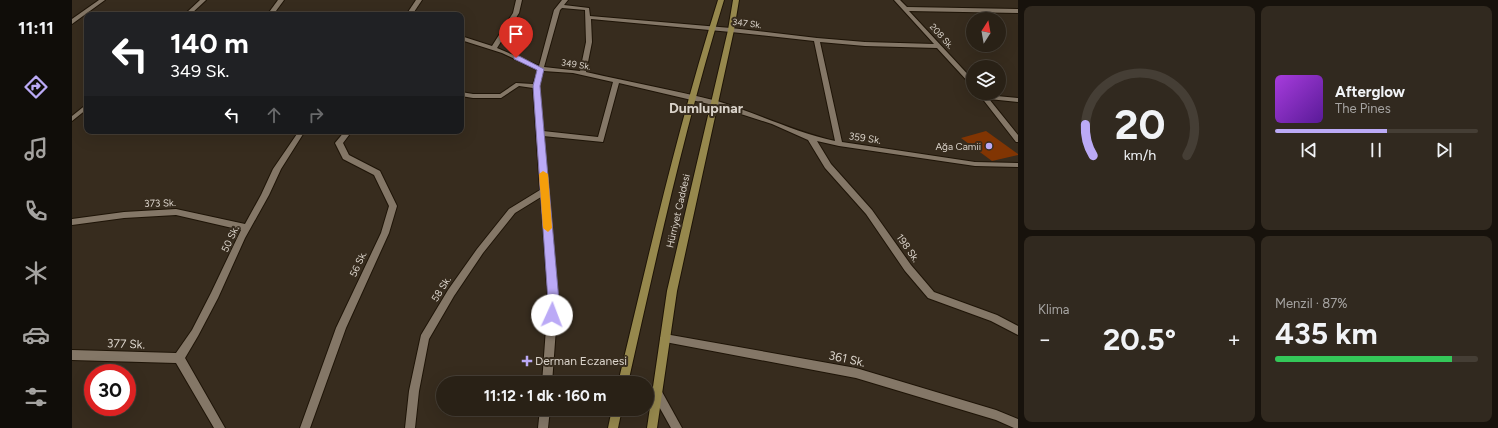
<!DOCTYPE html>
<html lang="tr">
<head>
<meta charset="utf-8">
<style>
	:root { --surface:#292116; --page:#31291f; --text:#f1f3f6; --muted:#a5a3a1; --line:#453e35; --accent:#bbaaf6 }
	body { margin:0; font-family:Figtree,sans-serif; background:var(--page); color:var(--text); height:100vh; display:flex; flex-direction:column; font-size:15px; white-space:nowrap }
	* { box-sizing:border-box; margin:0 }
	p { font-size:13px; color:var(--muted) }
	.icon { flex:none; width:22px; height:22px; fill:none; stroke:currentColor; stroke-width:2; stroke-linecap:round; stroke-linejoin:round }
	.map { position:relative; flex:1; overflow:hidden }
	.drawer { display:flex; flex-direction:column; gap:6px; padding:6px; background:#17120c; width:480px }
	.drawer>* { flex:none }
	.hud { position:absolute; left:12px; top:12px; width:380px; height:122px; border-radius:8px; box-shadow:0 4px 16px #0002,0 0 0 1px var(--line); background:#202124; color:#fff; overflow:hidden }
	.needle { width:26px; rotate:11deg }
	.tools { position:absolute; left:894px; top:12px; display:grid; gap:8px }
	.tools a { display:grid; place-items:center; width:40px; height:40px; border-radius:50%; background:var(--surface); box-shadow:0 4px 16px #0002,0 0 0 1px var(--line); font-size:20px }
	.speed { position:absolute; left:12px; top:364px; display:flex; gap:8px; font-size:20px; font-weight:700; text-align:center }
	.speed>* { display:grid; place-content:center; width:52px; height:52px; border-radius:50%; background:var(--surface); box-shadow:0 4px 16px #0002,0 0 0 1px var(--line); line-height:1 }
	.speed .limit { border:6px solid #d22; background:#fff; color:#111 }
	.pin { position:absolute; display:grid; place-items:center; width:34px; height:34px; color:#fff; margin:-41px -17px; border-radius:50% 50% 50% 0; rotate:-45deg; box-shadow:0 0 4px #0007 }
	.pin .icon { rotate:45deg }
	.me { position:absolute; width:44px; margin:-22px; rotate:2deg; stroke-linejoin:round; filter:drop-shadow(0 0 3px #0008) }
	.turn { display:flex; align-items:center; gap:14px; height:84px; padding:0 20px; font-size:18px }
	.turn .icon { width:52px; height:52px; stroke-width:2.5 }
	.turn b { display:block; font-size:28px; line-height:34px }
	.lanes { display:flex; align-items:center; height:38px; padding:0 20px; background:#0003; justify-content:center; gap:20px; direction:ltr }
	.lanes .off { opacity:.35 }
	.big { font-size:30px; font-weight:700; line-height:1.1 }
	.drawer .card { flex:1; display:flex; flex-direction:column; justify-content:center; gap:6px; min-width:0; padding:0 14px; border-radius:8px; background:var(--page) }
	.drawer .dial { align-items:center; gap:0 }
	.dial svg { height:104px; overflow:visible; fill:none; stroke:var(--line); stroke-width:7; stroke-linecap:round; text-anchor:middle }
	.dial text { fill:var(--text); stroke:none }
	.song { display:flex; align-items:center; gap:12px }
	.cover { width:48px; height:48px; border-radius:6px; background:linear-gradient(135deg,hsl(280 70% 55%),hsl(270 70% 35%)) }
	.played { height:4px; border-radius:2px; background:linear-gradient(90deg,var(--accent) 55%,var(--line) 55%) }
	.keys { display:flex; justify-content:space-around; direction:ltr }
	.heat { display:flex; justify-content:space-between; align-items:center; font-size:22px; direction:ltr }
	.charge { height:6px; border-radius:3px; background:linear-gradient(90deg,#34c759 87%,var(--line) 0) }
	.drawer .tiles { flex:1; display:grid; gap:6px; grid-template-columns:repeat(2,1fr) }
	.trip { position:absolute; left:364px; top:376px; width:218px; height:40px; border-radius:20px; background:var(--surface); box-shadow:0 4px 16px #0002,0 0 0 1px var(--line); font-weight:700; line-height:40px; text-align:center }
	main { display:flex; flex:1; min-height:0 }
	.tab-bar { display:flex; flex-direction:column; width:72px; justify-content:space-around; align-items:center; background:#100d09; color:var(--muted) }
	.tab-bar .icon { width:28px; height:28px }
	.tab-bar .selected { color:var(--accent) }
	.tab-bar b { font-size:18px; color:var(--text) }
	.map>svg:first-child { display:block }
	.building { fill:#813503 }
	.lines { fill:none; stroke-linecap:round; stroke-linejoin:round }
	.street-casing { stroke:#1e1407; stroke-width:2 }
	.secondary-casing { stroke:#1e1407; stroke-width:2 }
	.street { fill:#847767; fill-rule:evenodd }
	.secondary { fill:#96884d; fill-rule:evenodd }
	.route { fill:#bbaaf6; stroke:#7a6ea0 }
	.slow { fill:#f59e0b }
	.poi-dot { fill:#bbaaf6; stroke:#372c1e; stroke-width:1.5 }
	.labels { text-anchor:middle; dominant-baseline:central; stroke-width:4; stroke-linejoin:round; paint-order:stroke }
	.far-street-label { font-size:9px; fill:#dad3ca; stroke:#372c1e }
	.street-label { font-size:10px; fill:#dad3ca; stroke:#372c1e }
	.poi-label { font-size:10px; fill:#dad3ca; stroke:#372c1e; text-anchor:end }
	.near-street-label { font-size:12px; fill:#dad3ca; stroke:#372c1e }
	.near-poi-label { font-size:12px; fill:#dad3ca; stroke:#372c1e; text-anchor:start }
	.district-label { font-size:14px; font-weight:bold; fill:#dad3ca; stroke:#372c1e }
</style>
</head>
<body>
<main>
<nav class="tab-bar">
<b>11:11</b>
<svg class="icon selected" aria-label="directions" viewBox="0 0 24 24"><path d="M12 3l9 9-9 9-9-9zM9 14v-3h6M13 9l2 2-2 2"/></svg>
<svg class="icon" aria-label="music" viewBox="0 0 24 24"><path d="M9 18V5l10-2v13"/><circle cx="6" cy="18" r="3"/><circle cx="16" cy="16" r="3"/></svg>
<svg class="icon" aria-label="phone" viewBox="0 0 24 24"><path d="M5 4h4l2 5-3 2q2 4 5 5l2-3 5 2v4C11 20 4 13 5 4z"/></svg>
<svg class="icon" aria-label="climate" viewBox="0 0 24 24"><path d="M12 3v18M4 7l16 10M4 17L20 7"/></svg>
<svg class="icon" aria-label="car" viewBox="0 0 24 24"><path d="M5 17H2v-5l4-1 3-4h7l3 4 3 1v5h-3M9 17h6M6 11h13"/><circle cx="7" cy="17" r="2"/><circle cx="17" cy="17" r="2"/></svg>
<svg class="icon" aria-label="filters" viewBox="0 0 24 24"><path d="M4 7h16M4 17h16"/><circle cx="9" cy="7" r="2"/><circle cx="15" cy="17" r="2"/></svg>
</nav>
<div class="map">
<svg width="946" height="428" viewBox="0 0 946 428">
	<rect width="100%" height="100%" fill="#372c1e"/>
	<polygon class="building" points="914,131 946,154 946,155 920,161 889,138"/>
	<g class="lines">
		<defs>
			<g id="street">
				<polygon points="27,0 33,0 0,24 0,19"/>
				<polygon points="128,0 134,0 118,15 112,15"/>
				<polygon points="206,0 212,0 201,15 195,15"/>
				<polygon points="344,0 350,0 340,15 334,15"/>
				<path d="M 444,0 L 450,0 L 447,13 L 425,48 L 467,66 L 482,10 L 490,0 L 496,0 L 492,5 L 517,8 L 518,16 L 659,28 L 745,38 L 793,42 L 862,44 L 822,0 L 828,0 L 835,7 L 946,9 L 946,13 L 837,11 L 901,80 L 901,86 L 899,85 L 865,48 L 793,46 L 748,42 L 770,142 L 903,162 L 946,163 L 946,167 L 903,166 L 767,146 L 745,141 L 759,164 L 800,210 L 839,265 L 862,292 L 925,315 L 946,326 L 946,335 L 919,321 L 856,298 L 833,271 L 794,214 L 753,168 L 736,140 L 700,124 L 641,105 L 547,83 L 531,142 L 471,136 L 486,301 L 480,383 L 470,383 L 476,301 L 469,197 L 443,213 L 411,253 L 382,296 L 357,339 L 347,391 L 343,428 L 333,428 L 337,391 L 349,335 L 376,290 L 405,249 L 437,209 L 468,190 L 461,88 L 447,86 L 429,98 L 401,98 L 389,96 L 389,92 L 401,94 L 428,94 L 444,83 L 461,84 L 466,70 L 430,53 L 389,40 L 389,36 L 420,46 L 441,13 ZM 490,8 L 513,10 L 514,42 L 508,71 L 472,67 L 488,10 ZM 519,19 L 659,32 L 742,41 L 763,141 C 722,132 685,113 645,101 C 602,90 558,82 514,72 L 520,42 ZM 471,71 L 501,73 L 541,82 L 526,137 L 471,131 L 467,86 Z"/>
				<polygon points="906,93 912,93 914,95 946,98 946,102 917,99 946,135 946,142 944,142"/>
				<polygon points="15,104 15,109 0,121 0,116"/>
				<polygon points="227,131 233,131 209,169 197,195 173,238 146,298 126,336 113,358 153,428 142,428 104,363 0,360 0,350 104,353 120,330 139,293 169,230 104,215 52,218 0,225 0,219 52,212 104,209 173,224 189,195 201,169"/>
				<polygon points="273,131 280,131 271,143 277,155 308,171 325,206 317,233 274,328 238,428 228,428 264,328 309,233 317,206 302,175 271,159 263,143"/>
				<polygon points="593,334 784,368 924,410 946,419 946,428 942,428 924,420 784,378 593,342 590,341 588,338 590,335"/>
				<polygon points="585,389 589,390 610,428 599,428 580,394 581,390"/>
				<polygon points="468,409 478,409 476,428 466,428"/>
			</g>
			<g id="secondary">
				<path d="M 646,0 L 652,0 C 613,126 585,254 556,383 L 546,383 C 577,254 606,126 646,0 Z"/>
				<polygon points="661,0 667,0 662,30 605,291 585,428 575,428 595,291 656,30"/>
				<polygon points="540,409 550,409 546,428 536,428"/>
			</g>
		</defs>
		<use href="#street" class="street-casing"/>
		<use href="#secondary" class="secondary-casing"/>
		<use href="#street" class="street"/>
		<use href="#secondary" class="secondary"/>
	</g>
	<polygon class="route" points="442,56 447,56 472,69 468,86 487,301 484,318 480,320 477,318 475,315 476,301 461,86 465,70 442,59"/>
	<polygon class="slow" points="471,171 476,174 480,228 476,232 471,228 467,174"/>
	<g class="poi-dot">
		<circle cx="917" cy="146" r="4"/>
		<path d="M453 355h4v4h4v4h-4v4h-4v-4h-4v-4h4z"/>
	</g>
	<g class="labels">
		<g class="far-street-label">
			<text transform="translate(675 23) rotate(7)">347 Sk.</text>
			<text transform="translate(870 36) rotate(48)">208 Sk.</text>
			<text transform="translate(504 64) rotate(9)">349 Sk.</text>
		</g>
		<g class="street-label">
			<text transform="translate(793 138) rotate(8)">359 Sk.</text>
			<text transform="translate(88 203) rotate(-2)">373 Sk.</text>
			<text transform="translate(606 211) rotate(-77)">Hürriyet Caddesi</text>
			<text transform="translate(158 239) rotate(-65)">50 Sk.</text>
			<text transform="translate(836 248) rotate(55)">198 Sk.</text>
			<text transform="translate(286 264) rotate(-65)">56 Sk.</text>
			<text transform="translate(369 289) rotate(-58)">58 Sk.</text>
		</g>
		<g class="poi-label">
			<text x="909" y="146">Ağa Camii</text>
		</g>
		<g class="near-street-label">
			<text transform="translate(54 344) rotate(2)">377 Sk.</text>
			<text transform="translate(775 359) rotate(12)">361 Sk.</text>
		</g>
		<g class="near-poi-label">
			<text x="463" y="361">Derman Eczanesi</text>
		</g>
		<g class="district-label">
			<text x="634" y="108">Dumlupınar</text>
		</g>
	</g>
</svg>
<div class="tools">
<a><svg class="needle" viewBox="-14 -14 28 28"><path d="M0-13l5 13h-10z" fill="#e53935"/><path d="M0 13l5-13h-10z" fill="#a5a3a1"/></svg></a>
<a><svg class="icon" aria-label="layers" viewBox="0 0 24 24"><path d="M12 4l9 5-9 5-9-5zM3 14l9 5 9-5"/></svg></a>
</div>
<div class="speed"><div class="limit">30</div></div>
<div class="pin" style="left:444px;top:58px;background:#d93025"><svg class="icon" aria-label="arrive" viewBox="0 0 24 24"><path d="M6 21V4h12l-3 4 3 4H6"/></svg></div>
<svg class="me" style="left:480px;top:315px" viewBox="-20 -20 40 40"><circle r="19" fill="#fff"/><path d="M0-13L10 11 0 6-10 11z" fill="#bbaaf6"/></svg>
<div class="trip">11:12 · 1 dk · 160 m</div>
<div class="hud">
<div class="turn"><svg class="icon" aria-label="left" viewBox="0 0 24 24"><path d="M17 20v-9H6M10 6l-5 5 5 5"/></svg><div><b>140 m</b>349 Sk.</div></div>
<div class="lanes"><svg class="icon" aria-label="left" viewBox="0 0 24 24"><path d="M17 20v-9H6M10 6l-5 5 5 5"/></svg><svg class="icon off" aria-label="ahead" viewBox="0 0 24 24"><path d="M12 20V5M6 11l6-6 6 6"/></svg><svg class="icon off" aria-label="right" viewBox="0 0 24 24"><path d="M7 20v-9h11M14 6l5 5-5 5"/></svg></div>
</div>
</div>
<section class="drawer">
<div class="tiles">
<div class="card dial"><svg viewBox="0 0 100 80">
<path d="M14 69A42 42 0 1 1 86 69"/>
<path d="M14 69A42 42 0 0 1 8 45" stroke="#bbaaf6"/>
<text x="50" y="56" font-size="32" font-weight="700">20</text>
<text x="50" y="72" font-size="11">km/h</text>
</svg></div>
<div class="card">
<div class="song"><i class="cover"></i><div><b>Afterglow</b><p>The Pines</p></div></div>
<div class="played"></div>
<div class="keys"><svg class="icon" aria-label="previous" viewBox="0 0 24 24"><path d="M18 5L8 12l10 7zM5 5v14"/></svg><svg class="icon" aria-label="pause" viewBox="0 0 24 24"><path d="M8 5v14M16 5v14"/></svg><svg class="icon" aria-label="next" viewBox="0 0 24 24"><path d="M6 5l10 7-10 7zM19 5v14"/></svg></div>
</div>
<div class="card"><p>Klima</p>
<div class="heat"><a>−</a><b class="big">20.5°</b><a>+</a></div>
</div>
<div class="card"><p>Menzil · 87%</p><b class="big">435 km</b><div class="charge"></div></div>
</div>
</section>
</main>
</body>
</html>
